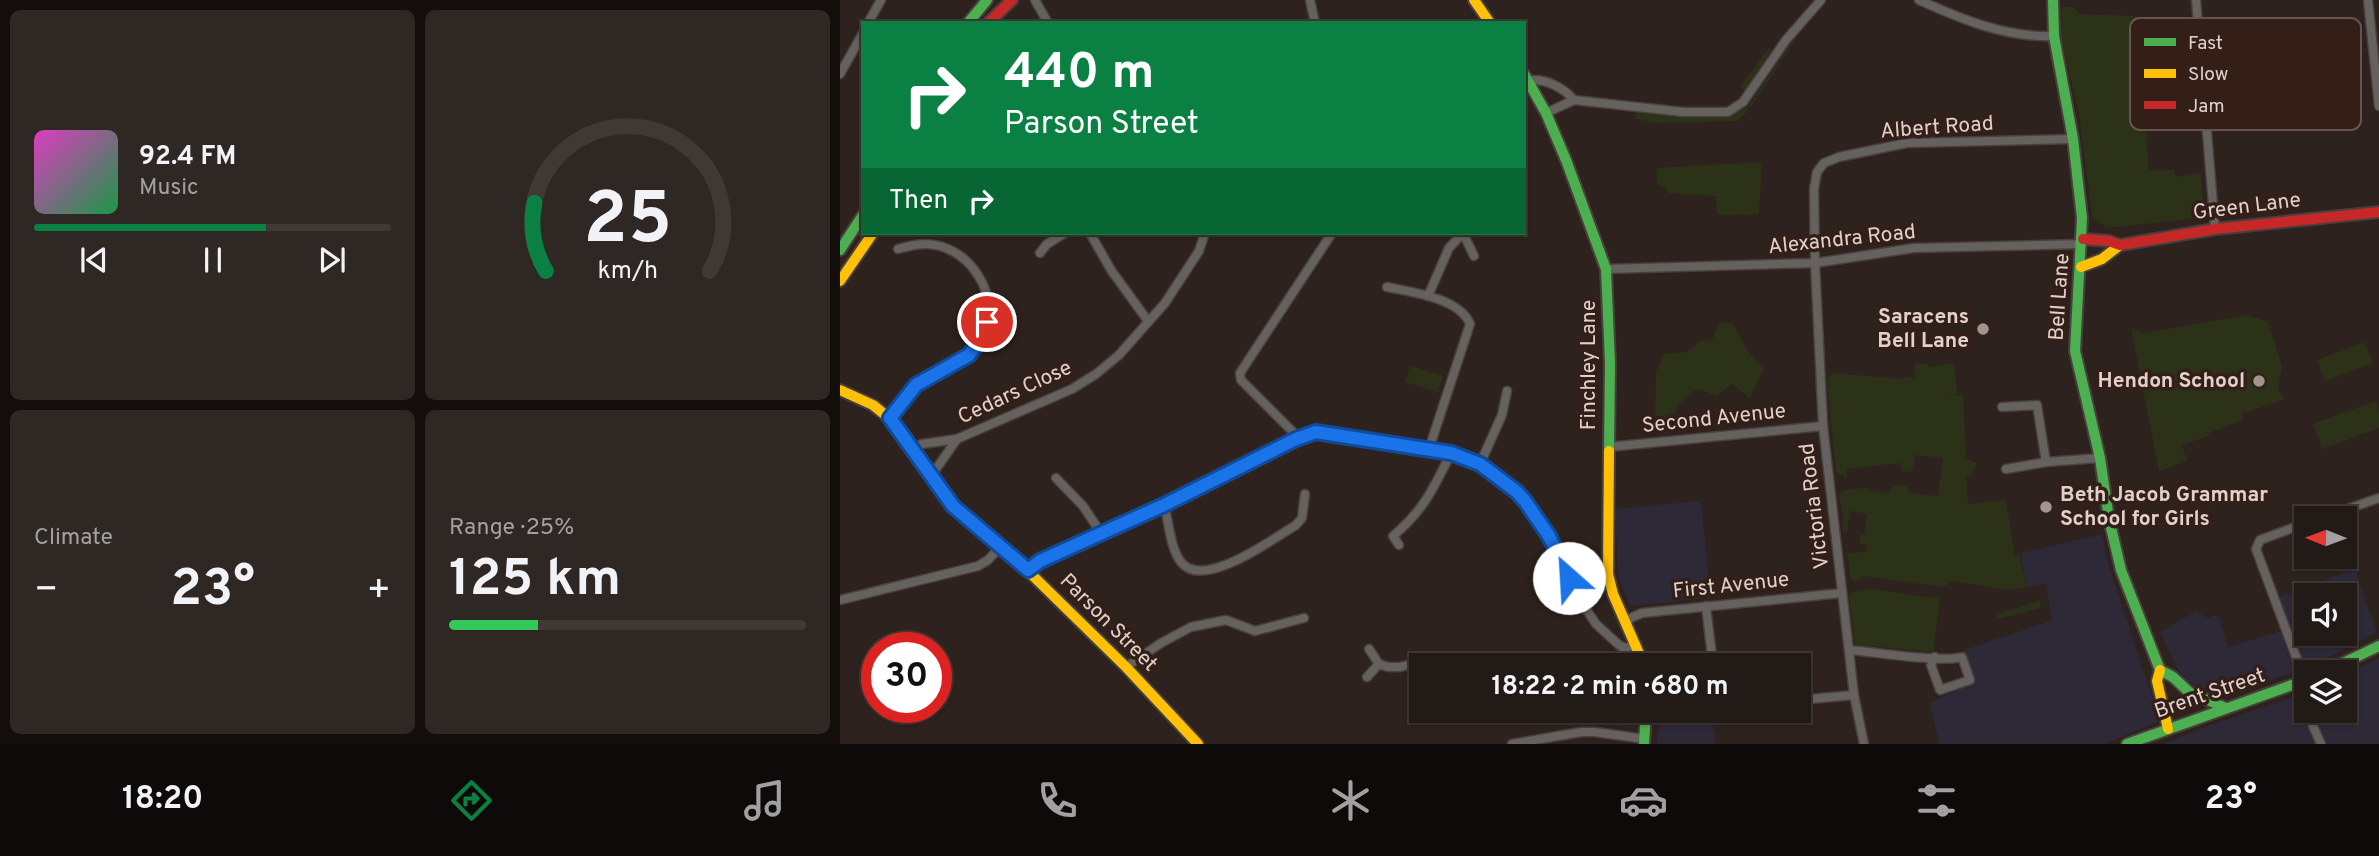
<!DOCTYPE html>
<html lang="en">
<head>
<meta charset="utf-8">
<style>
	:root { --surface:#221a16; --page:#2e2723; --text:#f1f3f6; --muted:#a2a1a1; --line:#3f3835; --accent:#0b8043 }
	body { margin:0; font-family:Overpass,sans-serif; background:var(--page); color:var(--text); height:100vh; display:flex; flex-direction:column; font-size:26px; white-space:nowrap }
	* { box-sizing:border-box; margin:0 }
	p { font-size:23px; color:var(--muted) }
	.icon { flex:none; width:38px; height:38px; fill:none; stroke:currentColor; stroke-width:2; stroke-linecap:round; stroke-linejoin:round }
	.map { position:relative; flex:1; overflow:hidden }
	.drawer { display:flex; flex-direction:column; gap:10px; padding:10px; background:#130e0c; width:840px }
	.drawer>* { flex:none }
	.banner { position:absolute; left:21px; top:21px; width:665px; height:214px; border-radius:0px; box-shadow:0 2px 5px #0004,0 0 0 2px var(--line); background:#0b8043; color:#fff; overflow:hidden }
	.needle { width:46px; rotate:271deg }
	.buttons { position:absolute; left:1454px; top:506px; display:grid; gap:14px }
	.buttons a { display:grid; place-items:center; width:63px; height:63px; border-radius:0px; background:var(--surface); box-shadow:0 2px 5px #0004,0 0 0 2px var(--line); font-size:35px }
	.speed { position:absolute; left:21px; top:632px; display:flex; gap:14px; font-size:35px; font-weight:700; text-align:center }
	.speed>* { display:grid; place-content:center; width:91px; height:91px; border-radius:50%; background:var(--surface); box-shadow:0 2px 5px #0004,0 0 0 2px var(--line); line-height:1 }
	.speed .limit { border:10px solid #d22; background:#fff; color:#111 }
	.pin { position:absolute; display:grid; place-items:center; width:60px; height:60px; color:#fff; margin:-30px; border:4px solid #fff; border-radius:50%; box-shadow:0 2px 7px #0007 }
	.me { position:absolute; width:77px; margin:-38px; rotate:334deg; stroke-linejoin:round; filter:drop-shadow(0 0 5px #0008) }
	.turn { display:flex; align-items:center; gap:24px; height:147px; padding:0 28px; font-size:32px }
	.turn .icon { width:91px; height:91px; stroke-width:2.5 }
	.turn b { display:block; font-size:49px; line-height:60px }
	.then { display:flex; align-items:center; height:66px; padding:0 28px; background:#0003; gap:14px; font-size:26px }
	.big { font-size:52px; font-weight:700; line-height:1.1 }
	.drawer .card { flex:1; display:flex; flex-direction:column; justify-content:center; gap:10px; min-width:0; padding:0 24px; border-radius:10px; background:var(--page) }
	.drawer .dial { align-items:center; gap:0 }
	.dial svg { height:182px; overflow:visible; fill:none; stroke:var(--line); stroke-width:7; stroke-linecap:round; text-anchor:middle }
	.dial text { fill:var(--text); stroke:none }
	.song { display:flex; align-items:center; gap:21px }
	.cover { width:84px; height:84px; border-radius:10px; background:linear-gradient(135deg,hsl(310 70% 55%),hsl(140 70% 35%)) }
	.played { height:7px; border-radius:4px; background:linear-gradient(90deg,var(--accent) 65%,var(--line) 65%) }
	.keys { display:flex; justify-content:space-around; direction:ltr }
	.heat { display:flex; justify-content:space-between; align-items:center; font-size:38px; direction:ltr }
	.charge { height:10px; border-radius:5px; background:linear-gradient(90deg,#34c759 25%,var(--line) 0) }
	.drawer .tiles { flex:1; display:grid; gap:10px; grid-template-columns:repeat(2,1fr) }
	.trip { position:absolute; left:569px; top:653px; width:402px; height:70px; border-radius:0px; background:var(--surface); box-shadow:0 2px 5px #0004,0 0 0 2px var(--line); font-weight:700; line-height:70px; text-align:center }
	.tabs { display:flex; height:112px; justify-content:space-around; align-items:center; background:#0e0a09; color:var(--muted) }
	.tabs .icon { width:49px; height:49px }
	.tabs .selected { color:var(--accent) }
	.tabs b { font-size:32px; color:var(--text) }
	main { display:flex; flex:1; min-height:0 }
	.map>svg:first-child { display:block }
	.commercial { fill:#2d2936; fill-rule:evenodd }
	.green { fill:#2c3218 }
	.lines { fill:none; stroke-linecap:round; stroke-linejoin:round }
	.street-casing { stroke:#493f3c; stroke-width:11 }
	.fast-casing { stroke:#493f3c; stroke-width:14 }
	.slow-casing { stroke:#493f3c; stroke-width:14 }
	.jam-casing { stroke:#493f3c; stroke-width:14 }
	.street { stroke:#65615e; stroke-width:8 }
	.fast { stroke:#4caf50; stroke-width:10 }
	.slow { stroke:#ffc107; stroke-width:10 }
	.jam { stroke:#c62828; stroke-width:10 }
	.route-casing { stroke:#114b97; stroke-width:18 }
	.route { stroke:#1a73e8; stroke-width:12 }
	.poi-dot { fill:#a2948f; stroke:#341f18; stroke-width:2.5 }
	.labels { text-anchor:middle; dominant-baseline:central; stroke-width:7; stroke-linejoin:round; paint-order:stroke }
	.street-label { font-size:21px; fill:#e0d1cc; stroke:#341f18 }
	.poi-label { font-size:21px; font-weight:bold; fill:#e0d1cc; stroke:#341f18; text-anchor:end }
	.key { fill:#341f18; stroke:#68544e; stroke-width:2 }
	.key-label { font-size:19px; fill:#e0d1cc }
</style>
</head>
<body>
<main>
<section class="drawer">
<div class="tiles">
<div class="card">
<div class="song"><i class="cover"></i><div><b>92.4 FM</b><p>Music</p></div></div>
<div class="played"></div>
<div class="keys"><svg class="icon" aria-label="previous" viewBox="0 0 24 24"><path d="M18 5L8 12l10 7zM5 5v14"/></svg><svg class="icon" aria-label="pause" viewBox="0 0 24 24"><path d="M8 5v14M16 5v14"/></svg><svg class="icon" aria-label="next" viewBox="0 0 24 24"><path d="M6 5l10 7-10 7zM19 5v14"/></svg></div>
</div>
<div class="card dial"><svg viewBox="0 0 100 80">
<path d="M14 69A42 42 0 1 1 86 69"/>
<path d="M14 69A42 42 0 0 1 9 39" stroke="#0b8043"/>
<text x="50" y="56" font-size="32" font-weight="700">25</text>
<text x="50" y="72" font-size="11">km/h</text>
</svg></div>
<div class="card"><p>Climate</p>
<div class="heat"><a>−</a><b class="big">23°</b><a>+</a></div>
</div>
<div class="card"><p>Range · 25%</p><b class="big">125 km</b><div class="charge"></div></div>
</div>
</section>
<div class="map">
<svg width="1539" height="744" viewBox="0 0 1539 744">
	<rect width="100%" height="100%" fill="#2e221e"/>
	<g class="commercial">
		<polygon points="861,501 871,598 790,606 778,574 775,509"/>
		<polygon points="1262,534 1268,563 1320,721 1264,744 1100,744 1089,703 1134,683 1124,650 1213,620 1205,583 1187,587 1181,553"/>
		<path d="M 1515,569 L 1537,632 L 1471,666 L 1391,694 L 1375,694 L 1359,689 L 1345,679 L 1337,668 L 1320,632 L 1356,611 L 1368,618 L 1378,615 L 1388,647 L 1445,630 L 1434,599 ZM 1466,595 L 1505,595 L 1505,634 L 1466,634 Z"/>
		<polygon points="1539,658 1539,744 1323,744 1373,724 1466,693 1466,710 1505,710 1505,675"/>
		<polygon points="761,711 793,711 794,726 792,728 763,724"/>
		<polygon points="822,711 870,711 876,744 817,744"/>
	</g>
	<g class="green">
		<polygon points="1222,7 1234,7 1239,14 1297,16 1309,170 1334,170 1335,177 1361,173 1364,210 1358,218 1267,228 1252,216 1239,114 1220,33"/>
		<polygon points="954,39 954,42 911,107 908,107"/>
		<polygon points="929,48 931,50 905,90 900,87"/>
		<polygon points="905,108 909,109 898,121 819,123 794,119 798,113 843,117 887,117"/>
		<polygon points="922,162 919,214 877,215 876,196 827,193 826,186 818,186 816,168"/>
		<polygon points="1407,315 1428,322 1442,366 1438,388 1444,400 1402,413 1403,420 1369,433 1368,436 1342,445 1347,461 1319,471 1291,328 1305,333"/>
		<path d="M 879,323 L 892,323 L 907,350 L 924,369 L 910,398 L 892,384 L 876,396 L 859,389 C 839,397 834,412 831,433 L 815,433 L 816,372 L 824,354 L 846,352 L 861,341 L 872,340 Z"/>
		<polygon points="1525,342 1533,363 1485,381 1477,360"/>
		<polygon points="1075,363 1087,364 1090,367 1114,363 1117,394 1106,396 1123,395 1126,458 1137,463 1132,475 1126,477 1128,504 1166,500 1175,556 1179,555 1187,587 1167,590 1114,581 1102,587 1024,576 1016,581 1011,580 1007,553 1026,552 1027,545 1020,544 1020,535 1024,535 1027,514 1010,511 1007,533 1002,531 1003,514 999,496 1002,490 1027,488 1033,491 1048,493 1052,487 1066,485 1070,493 1098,496 1103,458 1075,455 1073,471 1062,472 1060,463 1007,469 1007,478 996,472 987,379 993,373 1062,379 1063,377 1074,378"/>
		<polygon points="570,366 603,376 598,392 565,382"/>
		<polygon points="1535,401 1539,411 1539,428 1482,449 1473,424"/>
		<polygon points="1031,589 1100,599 1093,652 1015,645 1009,593"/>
		<polygon points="1200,601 1201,608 1157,619 1156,614"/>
	</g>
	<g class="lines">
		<defs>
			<g id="street">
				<polyline points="195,0 208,23"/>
				<polyline points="470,0 475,23"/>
				<path d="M 1079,0 C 1121,19 1166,38 1214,36"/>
				<polyline points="1356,0 1375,229"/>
				<polyline points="1528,0 1539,106"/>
				<polyline points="28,23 41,0"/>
				<polyline points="0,74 23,33"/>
				<path d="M 688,81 C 704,77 724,88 734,100 L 843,112 L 888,112 L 903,102 L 946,40 L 981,0"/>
				<polyline points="706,113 734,100"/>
				<polyline points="250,233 271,270 308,321"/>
				<polyline points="200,253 207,244 225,233"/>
				<polyline points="766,269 975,263 1074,248 1242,244"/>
				<path d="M 547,287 C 571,292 620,298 630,324 L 589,449"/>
				<polyline points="588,296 609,248 623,233 634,256"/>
				<polyline points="1162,407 1197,405 1206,462"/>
				<path d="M 49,418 C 58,406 66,394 77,384 C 85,377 96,374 106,370 C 125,360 142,344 147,322 C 155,290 131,255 100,246 C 85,242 72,245 58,249"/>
				<polyline points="456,439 452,431 401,380 400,373 492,233"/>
				<polyline points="768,447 983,426"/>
				<polyline points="72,449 82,444 117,439 232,389 256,374 279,355 325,303 359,251 365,233"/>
				<polyline points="640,464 662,415 667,391"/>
				<polyline points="1166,469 1206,462 1260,458"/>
				<polyline points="89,475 96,469 117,439"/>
				<polyline points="216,478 243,506 261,533"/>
				<path d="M 324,505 C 329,522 330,548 341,562 C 363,591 434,538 456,525 L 462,518 L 465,494"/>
				<polyline points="1482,518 1539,498"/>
				<path d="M 559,545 L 553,536 C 584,510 593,489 611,453"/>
				<polyline points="188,571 200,561 324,505 470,433 482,433 611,453 640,464 677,492 699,519 740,600 756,624 779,645 785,648 797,645"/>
				<polyline points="0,600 138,566 148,560 160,547"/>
				<polyline points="866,606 873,665"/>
				<polyline points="786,620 802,613 1002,593"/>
				<polyline points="529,649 539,664 548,667 560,667 597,657 615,665"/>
				<path d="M 1009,650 C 1036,652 1101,663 1122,657 L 1130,680 L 1100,690 L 1091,665 L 1095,657"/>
				<polyline points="767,665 782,655 785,648"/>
				<polyline points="286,667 321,643 351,627 386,620 415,631 464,618"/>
				<polyline points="527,677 539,664"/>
				<polyline points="1465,681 1416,549 1420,540 1466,523"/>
				<polyline points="1455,685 1481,744"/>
				<polyline points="959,700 1014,695"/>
				<polyline points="672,744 741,732 755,732 805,739"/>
				<polyline points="1024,744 1014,695 983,426 975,263 974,189 977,172 984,163 999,157 1067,143 1233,139"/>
			</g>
			<g id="fast">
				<polyline points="1213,0 1214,36 1233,139 1242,218 1235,351 1260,458 1269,519 1281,570 1320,670 1333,677 1349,692 1386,708"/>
				<polyline points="128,23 147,0"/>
				<polyline points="684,74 706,113 726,160 766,269 770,363 769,451"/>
				<polyline points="0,250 23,215"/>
				<polyline points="1484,672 1539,646"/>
				<polyline points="804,744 806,710"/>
				<polyline points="1287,744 1466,680"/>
			</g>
			<g id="slow">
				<polyline points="634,0 650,23"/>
				<polyline points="1241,267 1262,259 1280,245"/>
				<polyline points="0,281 33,233"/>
				<polyline points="0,390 33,405 49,418 112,506 188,571 286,667 358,744"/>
				<polyline points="769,451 768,574 773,594 804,665"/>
				<polyline points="1320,670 1317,681 1328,729"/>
			</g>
			<g id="jam">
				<polyline points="148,23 172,0"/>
				<polyline points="1243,239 1269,241 1280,245 1375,229 1539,212"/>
			</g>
		</defs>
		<use href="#street" class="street-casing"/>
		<use href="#fast" class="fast-casing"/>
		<use href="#slow" class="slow-casing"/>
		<use href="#jam" class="jam-casing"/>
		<use href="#street" class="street"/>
		<use href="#fast" class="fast"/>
		<use href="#slow" class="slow"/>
		<use href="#jam" class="jam"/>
	</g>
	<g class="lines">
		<defs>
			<polyline id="route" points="147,322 137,344 129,355 76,385 50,418 113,506 188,570 200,561 324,505 456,439 476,432 611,453 640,464 677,492 685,501 709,536 729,578"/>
		</defs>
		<use href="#route" class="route-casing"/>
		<use href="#route" class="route"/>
	</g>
	<g class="poi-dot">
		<circle cx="1143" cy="329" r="7"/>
		<circle cx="1419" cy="381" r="7"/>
		<circle cx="1206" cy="507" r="7"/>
	</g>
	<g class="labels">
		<g class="street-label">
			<text transform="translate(1097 128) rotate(-4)">Albert Road</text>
			<text transform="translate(1407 207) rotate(-7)">Green Lane</text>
			<text transform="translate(1002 240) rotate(-6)">Alexandra Road</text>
			<text transform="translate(1220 297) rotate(-86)">Bell Lane</text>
			<text transform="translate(749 365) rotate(-90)">Finchley Lane</text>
			<text transform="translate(175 393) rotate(-25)">Cedars Close</text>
			<text transform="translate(874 419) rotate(-6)">Second Avenue</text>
			<text transform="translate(975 506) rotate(-97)">Victoria Road</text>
			<text transform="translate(891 586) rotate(-6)">First Avenue</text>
			<text transform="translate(268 623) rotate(45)">Parson Street</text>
			<text transform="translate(1370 694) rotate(-19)">Brent Street</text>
		</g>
		<g class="poi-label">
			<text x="1129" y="317">Saracens<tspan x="1129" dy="24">Bell Lane</tspan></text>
			<text x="1405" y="381">Hendon School</text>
			<text x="1220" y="495" text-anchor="start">Beth Jacob Grammar<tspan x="1220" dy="24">School for Girls</tspan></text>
		</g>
	</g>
	<rect x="1290" y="18" width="231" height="112" rx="10" class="key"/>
	<rect x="1304" y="38" width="32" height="8" fill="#4caf50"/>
	<rect x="1304" y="69" width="32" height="9" fill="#ffc107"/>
	<rect x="1304" y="101" width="32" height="8" fill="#c62828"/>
	<g class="key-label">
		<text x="1348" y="49">Fast</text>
		<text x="1348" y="80">Slow</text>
		<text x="1348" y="112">Jam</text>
	</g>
</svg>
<div class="buttons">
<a><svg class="needle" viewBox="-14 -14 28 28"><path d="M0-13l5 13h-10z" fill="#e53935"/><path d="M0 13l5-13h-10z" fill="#a2a1a1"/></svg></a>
<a><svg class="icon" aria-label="sound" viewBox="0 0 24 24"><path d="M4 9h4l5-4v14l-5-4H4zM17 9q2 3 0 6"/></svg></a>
<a><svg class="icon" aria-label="layers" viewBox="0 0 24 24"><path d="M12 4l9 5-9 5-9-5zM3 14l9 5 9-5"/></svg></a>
</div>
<div class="speed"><div class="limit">30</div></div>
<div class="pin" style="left:147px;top:322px;background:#d93025"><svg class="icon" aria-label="arrive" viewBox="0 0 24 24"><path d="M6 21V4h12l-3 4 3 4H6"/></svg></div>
<svg class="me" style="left:729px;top:578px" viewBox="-20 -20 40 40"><circle r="19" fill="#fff"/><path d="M0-13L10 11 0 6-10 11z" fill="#1a73e8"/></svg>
<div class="trip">18:22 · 2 min · 680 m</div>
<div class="banner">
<div class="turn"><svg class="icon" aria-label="right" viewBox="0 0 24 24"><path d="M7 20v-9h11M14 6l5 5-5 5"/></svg><div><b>440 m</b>Parson Street</div></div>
<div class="then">Then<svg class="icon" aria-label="right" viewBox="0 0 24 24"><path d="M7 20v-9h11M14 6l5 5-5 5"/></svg></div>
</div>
</div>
</main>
<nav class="tabs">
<b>18:20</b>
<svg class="icon selected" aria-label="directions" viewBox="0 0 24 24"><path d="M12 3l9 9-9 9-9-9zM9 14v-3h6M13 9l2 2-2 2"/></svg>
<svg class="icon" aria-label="music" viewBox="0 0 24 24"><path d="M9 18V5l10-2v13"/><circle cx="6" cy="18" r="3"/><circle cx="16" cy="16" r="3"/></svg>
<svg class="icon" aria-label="phone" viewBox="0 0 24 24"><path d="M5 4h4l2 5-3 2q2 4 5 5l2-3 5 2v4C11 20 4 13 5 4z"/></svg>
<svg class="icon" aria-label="climate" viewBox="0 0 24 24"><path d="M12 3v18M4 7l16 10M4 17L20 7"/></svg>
<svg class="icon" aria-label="car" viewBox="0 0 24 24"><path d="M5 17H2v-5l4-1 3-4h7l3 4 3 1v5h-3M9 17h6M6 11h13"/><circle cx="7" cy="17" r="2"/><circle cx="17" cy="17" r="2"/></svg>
<svg class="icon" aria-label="filters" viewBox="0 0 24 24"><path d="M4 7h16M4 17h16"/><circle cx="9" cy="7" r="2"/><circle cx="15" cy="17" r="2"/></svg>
<b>23°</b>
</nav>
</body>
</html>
